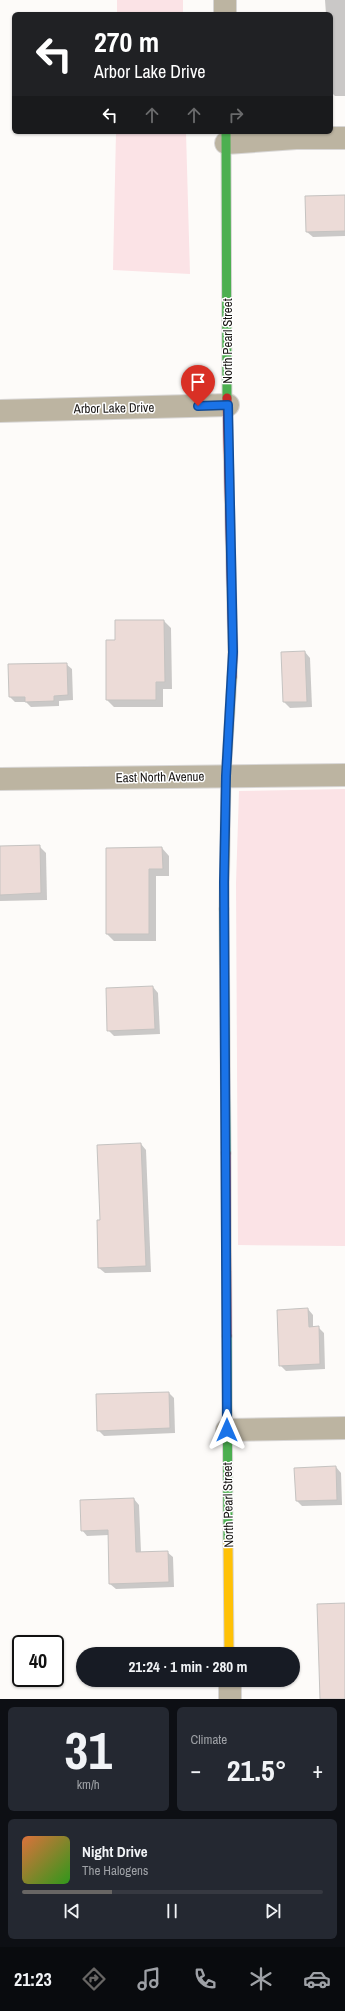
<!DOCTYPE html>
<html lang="en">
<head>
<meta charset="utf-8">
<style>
	:root { --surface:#171b24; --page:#242831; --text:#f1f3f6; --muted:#9ea1a6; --line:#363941; --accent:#686664 }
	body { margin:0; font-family:"Archivo Narrow",sans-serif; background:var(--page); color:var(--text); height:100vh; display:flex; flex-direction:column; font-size:15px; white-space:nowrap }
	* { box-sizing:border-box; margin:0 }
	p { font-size:13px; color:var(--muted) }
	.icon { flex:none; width:22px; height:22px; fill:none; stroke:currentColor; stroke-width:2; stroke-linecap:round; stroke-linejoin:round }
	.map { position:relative; height:1699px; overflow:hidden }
	.sheet { display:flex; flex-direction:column; gap:8px; padding:8px; background:#0d0f14; flex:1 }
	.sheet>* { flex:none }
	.top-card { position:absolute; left:12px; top:12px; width:321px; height:122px; border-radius:6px; box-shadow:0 1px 3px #0004; background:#202124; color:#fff; overflow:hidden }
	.speed { position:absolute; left:12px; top:1635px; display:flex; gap:8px; font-size:20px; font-weight:700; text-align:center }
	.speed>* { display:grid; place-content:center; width:52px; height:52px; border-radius:50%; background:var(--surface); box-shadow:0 1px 3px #0004; line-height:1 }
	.speed .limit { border:2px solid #111; border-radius:6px; background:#fff; color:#111 }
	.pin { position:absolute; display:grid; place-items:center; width:34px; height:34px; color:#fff; margin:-41px -17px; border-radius:50% 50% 50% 0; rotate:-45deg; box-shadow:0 0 4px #0007 }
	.pin .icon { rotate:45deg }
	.me { position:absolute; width:44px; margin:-22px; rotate:0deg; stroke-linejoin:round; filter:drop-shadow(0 0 3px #0008) }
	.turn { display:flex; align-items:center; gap:14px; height:84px; padding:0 16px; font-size:18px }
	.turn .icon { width:52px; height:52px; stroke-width:2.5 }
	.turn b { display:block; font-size:28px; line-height:34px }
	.lanes { display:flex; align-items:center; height:38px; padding:0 16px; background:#0003; justify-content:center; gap:20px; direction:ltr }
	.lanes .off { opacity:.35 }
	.big { font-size:30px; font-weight:700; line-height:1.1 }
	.sheet .tile { flex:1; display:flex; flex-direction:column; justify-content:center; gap:6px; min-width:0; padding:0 14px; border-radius:6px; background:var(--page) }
	.sheet .dial { align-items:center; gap:0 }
	.dial b { font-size:52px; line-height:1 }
	.song { display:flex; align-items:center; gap:12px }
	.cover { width:48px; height:48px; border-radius:6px; background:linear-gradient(135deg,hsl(20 70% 55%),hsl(110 70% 35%)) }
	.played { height:4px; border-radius:2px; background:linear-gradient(90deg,var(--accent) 30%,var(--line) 30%) }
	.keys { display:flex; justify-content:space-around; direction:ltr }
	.heat { display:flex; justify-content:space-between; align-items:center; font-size:22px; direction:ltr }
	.sheet .tiles { flex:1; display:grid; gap:8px; grid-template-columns:1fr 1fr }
	.tile:last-child { grid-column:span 2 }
	.trip { position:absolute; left:76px; top:1647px; width:224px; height:40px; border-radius:20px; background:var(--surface); box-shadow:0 1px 3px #0004; font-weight:700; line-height:40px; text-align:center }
	.tabs { display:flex; height:64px; justify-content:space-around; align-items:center; background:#090b0e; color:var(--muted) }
	.tabs .icon { width:28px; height:28px }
	.tabs .selected { color:var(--accent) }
	.tabs b { font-size:18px; color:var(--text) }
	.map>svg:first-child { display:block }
	.green { fill:#fbe3e6 }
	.shadow { fill:#0003 }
	.building { fill:#ecdbd7; stroke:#c5c3c1 }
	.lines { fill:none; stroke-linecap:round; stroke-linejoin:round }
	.street-casing { stroke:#d8d6d5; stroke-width:24 }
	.fast-casing { stroke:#d8d6d5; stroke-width:11 }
	.slow-casing { stroke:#d8d6d5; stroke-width:11 }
	.jam-casing { stroke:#d8d6d5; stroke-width:11 }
	.street { stroke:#bcb4a1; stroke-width:22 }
	.fast { stroke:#4caf50; stroke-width:9 }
	.slow { stroke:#ffc107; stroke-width:9 }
	.jam { stroke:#c62828; stroke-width:9 }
	.route-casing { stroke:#114b97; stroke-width:10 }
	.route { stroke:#1a73e8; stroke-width:7 }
	.labels { text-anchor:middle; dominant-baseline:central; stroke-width:3; stroke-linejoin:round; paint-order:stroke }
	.street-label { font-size:13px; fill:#181513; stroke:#fff }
</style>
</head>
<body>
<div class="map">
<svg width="345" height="1699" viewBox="0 0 345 1699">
	<rect width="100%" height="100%" fill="#fdfbf9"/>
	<g class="green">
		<rect x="117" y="0" width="66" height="14"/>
		<polygon points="116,132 186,132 190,274 113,270"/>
		<polygon points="345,789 345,1246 238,1245 236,883 239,791"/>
	</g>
	<g class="shadow">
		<polygon points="325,0 345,0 345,96 335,96 331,92 331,14 326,14"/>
		<polygon points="345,196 345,236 313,237 307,232"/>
		<polygon points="164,621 171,628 172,689 163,689 163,707 114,707 107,700 116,641"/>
		<polygon points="305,652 310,658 312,707 290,708 284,702 282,653"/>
		<polygon points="66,664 72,669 73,700 59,701 59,706 31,707 26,702 15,702 10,697"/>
		<polygon points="39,846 46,853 47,900 0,901 0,847"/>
		<polygon points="162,848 169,856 169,876 156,876 156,941 114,941 107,934 107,849"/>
		<polygon points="153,987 158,993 160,1034 114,1036 108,1030"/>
		<polygon points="141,1144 146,1150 151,1272 105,1273 99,1268 101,1221"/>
		<polygon points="308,1309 313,1315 313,1327 318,1327 324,1333 325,1369 286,1371 280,1365"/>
		<polygon points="169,1393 174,1398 175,1433 104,1436 98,1430"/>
		<polygon points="336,1467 341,1473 342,1505 302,1506 297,1501"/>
		<polygon points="134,1499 139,1505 141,1552 167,1552 173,1557 174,1587 116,1589 110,1584 109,1535 87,1536 82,1530"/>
	</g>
	<g class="building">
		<polygon points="345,195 345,231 306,232 305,196"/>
		<polygon points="115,620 164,620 165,682 156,682 156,700 106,700 106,640 115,640"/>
		<polygon points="305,651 307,702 283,702 281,652"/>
		<polygon points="67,663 68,695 54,696 54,701 25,702 25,697 9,697 8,664"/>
		<polygon points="40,845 41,893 0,895 0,846"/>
		<polygon points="162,847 163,869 149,869 149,934 106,934 106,848"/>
		<polygon points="153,986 155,1029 107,1031 106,988"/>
		<polygon points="141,1143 146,1266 98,1268 97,1220 100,1220 97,1145"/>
		<polygon points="308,1308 309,1327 319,1326 320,1364 279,1366 277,1310"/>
		<polygon points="169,1392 170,1428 97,1431 96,1394"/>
		<polygon points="336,1466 337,1500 296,1501 294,1468"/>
		<polygon points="134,1498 136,1552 168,1551 169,1582 109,1584 108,1530 81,1531 80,1500"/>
		<polygon points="345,1603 345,1699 320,1699 317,1604"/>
	</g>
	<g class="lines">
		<defs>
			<g id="street">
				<polyline points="225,0 225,14"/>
				<polyline points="226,143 296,138 345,138"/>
				<polyline points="0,411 228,405"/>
				<polyline points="0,779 345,775"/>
				<polyline points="227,1430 345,1428"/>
				<polyline points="230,1680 230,1699"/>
			</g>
			<g id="fast">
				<polyline points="226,132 227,398"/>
				<polyline points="224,909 226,1153"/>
				<polyline points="227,1336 228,1542"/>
			</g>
			<g id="slow">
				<polyline points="224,909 226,776 232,677"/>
				<polyline points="228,1542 229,1654"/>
			</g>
			<g id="jam">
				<polyline points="227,398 233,652 232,677"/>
				<polyline points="226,1153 227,1336"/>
			</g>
		</defs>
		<use href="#street" class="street-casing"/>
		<use href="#fast" class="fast-casing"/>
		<use href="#slow" class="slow-casing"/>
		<use href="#jam" class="jam-casing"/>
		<use href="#street" class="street"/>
		<use href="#fast" class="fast"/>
		<use href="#slow" class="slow"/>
		<use href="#jam" class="jam"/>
	</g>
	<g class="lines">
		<defs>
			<polyline id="route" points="198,406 228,405 233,652 226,776 224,882 227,1430"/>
		</defs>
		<use href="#route" class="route-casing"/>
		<use href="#route" class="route"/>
	</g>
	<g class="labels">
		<g class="street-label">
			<text transform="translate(227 341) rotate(-90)">North Pearl Street</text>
			<text transform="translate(114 408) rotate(-1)">Arbor Lake Drive</text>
			<text transform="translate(160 777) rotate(-1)">East North Avenue</text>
			<text transform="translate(228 1505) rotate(-91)">North Pearl Street</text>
		</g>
	</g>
</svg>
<div class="speed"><div class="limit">40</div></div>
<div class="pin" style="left:198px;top:406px;background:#d93025"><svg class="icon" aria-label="arrive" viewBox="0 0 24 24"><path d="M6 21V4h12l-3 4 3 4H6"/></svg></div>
<svg class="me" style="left:227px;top:1430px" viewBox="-20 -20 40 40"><path d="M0-17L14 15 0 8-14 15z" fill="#1a73e8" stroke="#fff" stroke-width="4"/></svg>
<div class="trip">21:24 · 1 min · 280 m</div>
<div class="top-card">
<div class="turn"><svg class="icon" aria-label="left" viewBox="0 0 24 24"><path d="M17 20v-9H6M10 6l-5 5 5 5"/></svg><div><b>270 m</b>Arbor Lake Drive</div></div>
<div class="lanes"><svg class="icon" aria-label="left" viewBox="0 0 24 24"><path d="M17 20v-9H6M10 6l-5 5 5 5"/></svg><svg class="icon off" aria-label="ahead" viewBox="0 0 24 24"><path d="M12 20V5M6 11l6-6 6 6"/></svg><svg class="icon off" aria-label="ahead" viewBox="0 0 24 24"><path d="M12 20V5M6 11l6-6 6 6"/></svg><svg class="icon off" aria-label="right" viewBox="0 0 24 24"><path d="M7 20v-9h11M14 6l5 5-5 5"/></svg></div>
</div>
</div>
<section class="sheet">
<div class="tiles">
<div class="tile dial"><b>31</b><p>km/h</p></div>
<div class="tile"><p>Climate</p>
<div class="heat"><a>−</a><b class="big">21.5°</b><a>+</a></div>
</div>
<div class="tile">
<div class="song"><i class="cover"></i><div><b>Night Drive</b><p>The Halogens</p></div></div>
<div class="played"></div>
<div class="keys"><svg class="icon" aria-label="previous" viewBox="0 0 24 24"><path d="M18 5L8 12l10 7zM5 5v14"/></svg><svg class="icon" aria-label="pause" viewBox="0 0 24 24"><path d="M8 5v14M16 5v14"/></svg><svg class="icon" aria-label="next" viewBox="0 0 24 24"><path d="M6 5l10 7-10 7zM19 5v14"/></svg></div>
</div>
</div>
</section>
<nav class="tabs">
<b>21:23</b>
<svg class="icon selected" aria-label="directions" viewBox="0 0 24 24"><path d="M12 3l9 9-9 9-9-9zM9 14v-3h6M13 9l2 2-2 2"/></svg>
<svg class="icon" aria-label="music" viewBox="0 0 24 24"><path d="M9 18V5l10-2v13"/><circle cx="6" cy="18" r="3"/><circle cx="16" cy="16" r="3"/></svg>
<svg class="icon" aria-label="phone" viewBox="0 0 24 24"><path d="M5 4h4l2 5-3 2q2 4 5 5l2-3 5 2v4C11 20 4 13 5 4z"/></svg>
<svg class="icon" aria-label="climate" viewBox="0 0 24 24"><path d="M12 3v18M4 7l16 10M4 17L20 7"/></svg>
<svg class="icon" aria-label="car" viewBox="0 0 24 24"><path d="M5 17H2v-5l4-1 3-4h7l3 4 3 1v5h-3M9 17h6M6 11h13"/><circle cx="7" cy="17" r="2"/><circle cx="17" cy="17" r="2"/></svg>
</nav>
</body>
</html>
